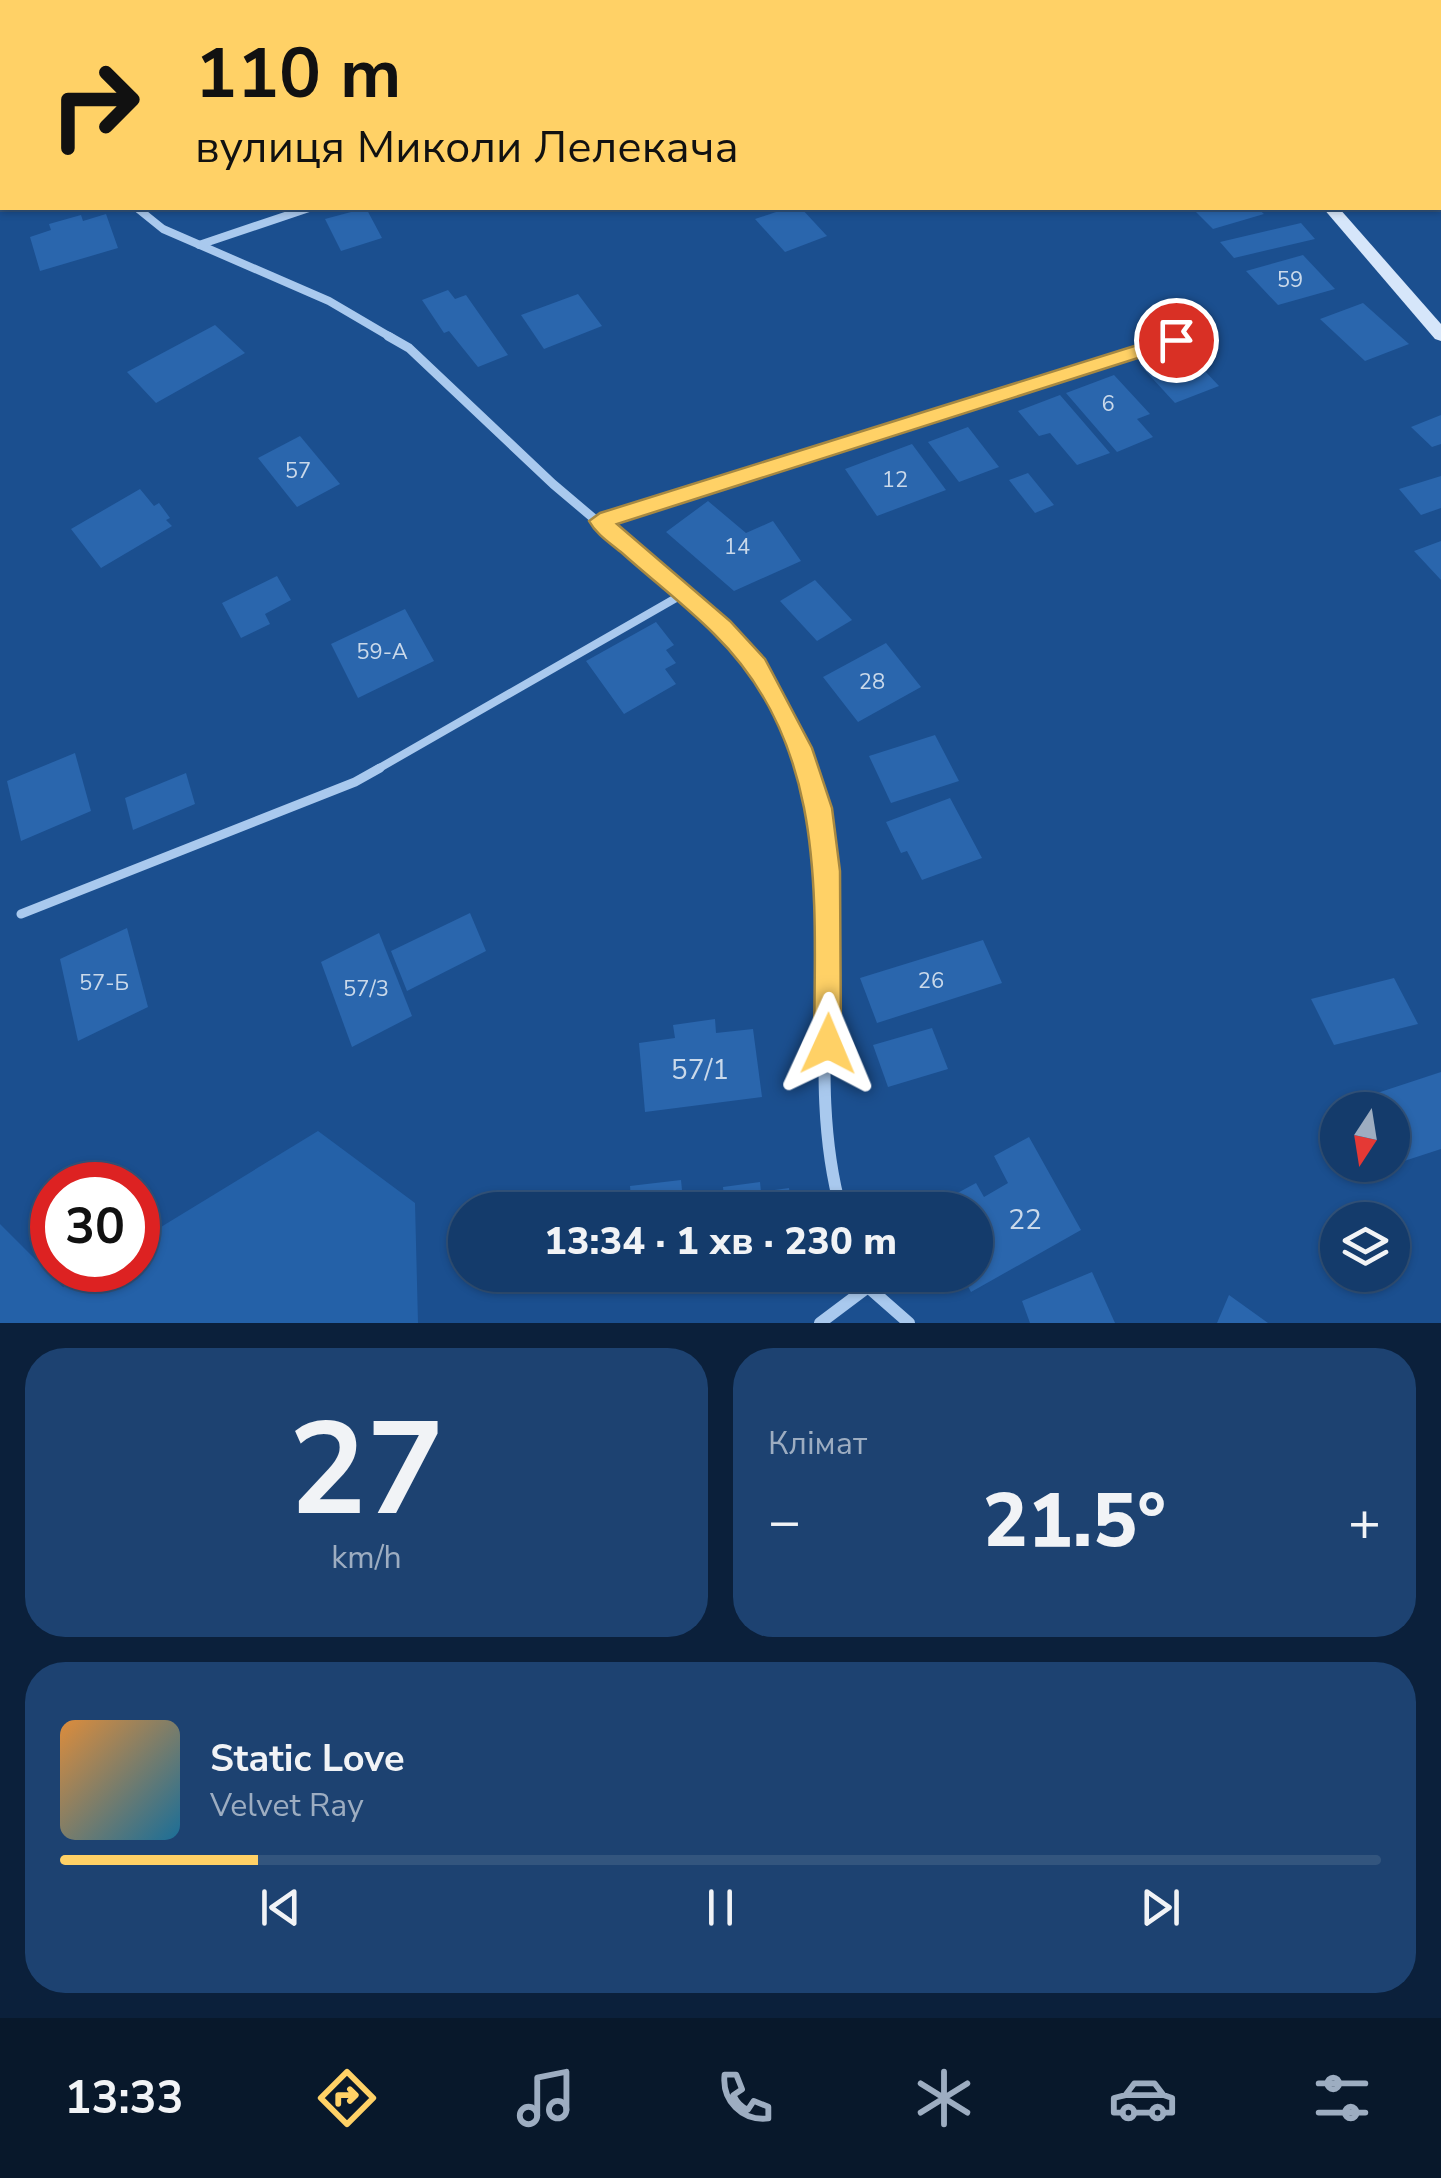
<!DOCTYPE html>
<html lang="uk">
<head>
<meta charset="utf-8">
<style>
	:root { --surface:#143b6b; --page:#1d4271; --text:#f1f3f6; --muted:#9dadc1; --line:#33557e; --accent:#ffd166 }
	body { margin:0; font-family:"Nunito Sans",sans-serif; background:var(--page); color:var(--text); height:100vh; display:flex; flex-direction:column; font-size:38px; white-space:nowrap }
	* { box-sizing:border-box; margin:0 }
	p { font-size:32px; color:var(--muted) }
	.icon { flex:none; width:55px; height:55px; fill:none; stroke:currentColor; stroke-width:2; stroke-linecap:round; stroke-linejoin:round }
	.map { position:relative; height:1323px; overflow:hidden }
	.side { display:flex; flex-direction:column; gap:25px; padding:25px; background:#0b203b; flex:1 }
	.side>* { flex:none }
	.hud { position:absolute; left:0px; top:0px; width:1442px; height:210px; box-shadow:0 2px 8px #0004,0 0 0 2px var(--line); background:#ffd166; color:#111; overflow:hidden }
	.needle { width:65px; rotate:192deg }
	.fabs { position:absolute; left:1320px; top:1092px; display:grid; gap:20px }
	.fabs a { display:grid; place-items:center; width:90px; height:90px; border-radius:50%; background:var(--surface); box-shadow:0 2px 8px #0004,0 0 0 2px var(--line); font-size:50px }
	.speed { position:absolute; left:30px; top:1162px; display:flex; gap:20px; font-size:50px; font-weight:700; text-align:center }
	.speed>* { display:grid; place-content:center; width:130px; height:130px; border-radius:50%; background:var(--surface); box-shadow:0 2px 8px #0004,0 0 0 2px var(--line); line-height:1 }
	.speed .limit { border:15px solid #d22; background:#fff; color:#111 }
	.pin { position:absolute; display:grid; place-items:center; width:85px; height:85px; color:#fff; margin:-42px; border:5px solid #fff; border-radius:50%; box-shadow:0 2px 10px #0007 }
	.me { position:absolute; width:110px; margin:-55px; rotate:1deg; stroke-linejoin:round; filter:drop-shadow(0 0 8px #0008) }
	.turn { display:flex; align-items:center; gap:35px; height:210px; padding:0 30px; font-size:45px }
	.turn .icon { width:130px; height:130px; stroke-width:2.5 }
	.turn b { display:block; font-size:70px; line-height:85px }
	.big { font-size:75px; font-weight:800; line-height:1.1 }
	.side .widget { flex:1; display:flex; flex-direction:column; justify-content:center; gap:15px; min-width:0; padding:0 35px; border-radius:40px; background:var(--page) }
	.side .dial { align-items:center; gap:0 }
	.dial b { font-size:130px; line-height:1 }
	.song { display:flex; align-items:center; gap:30px }
	.cover { width:120px; height:120px; border-radius:15px; background:linear-gradient(135deg,hsl(30 70% 55%),hsl(200 70% 35%)) }
	.played { height:10px; border-radius:5px; background:linear-gradient(90deg,var(--accent) 15%,var(--line) 15%) }
	.keys { display:flex; justify-content:space-around; direction:ltr }
	.heat { display:flex; justify-content:space-between; align-items:center; font-size:55px; direction:ltr }
	.side .tiles { flex:1; display:grid; gap:25px; grid-template-columns:1fr 1fr }
	.widget:last-child { grid-column:span 2 }
	.trip { position:absolute; left:448px; top:1192px; width:545px; height:100px; border-radius:50px; background:var(--surface); box-shadow:0 2px 8px #0004,0 0 0 2px var(--line); font-weight:800; line-height:100px; text-align:center }
	.tabs { display:flex; height:160px; justify-content:space-around; align-items:center; background:#08182b; color:var(--muted) }
	.tabs .icon { width:70px; height:70px }
	.tabs .current { color:var(--accent) }
	.tabs b { font-size:45px; color:var(--text) }
	.map>svg:first-child { display:block }
	.green { fill:#2461a8 }
	.building { fill:#2a66ad }
	.lines { fill:none; stroke-linecap:round; stroke-linejoin:round }
	.lane-far1 { stroke:#a9c9ee; stroke-width:8 }
	.lane { stroke:#a9c9ee; stroke-width:9 }
	.street-far2 { stroke:#a9c9ee; stroke-width:8 }
	.street-far1 { stroke:#a9c9ee; stroke-width:9 }
	.street { stroke:#a9c9ee; stroke-width:12 }
	.secondary { fill:#d6e6fa; fill-rule:evenodd }
	.route { fill:#ffd166; stroke:#a68842; stroke-width:2.5 }
	.labels { text-anchor:middle; dominant-baseline:central; stroke-width:10; stroke-linejoin:round; paint-order:stroke }
	.number-label { font-size:22px; fill:#cad9ea }
	.near-number-label { font-size:28px; fill:#cad9ea }
</style>
</head>
<body>
<div class="map">
<svg width="1441" height="1323" viewBox="0 0 1441 1323">
	<rect width="100%" height="100%" fill="#1b4f8f"/>
	<polygon class="green" points="318,1131 415,1203 418,1323 0,1323 0,1224 63,1287 91,1270 138,1270 138,1241"/>
	<g class="building">
		<polygon points="366,208 382,238 341,251 325,219"/>
		<polygon points="788,208 801,208 827,236 785,252 755,219"/>
		<polygon points="1208,208 1257,208 1264,214 1213,229 1195,211"/>
		<polygon points="106,214 118,248 40,271 30,237 51,230 49,224 81,215 83,221"/>
		<polygon points="1301,223 1315,239 1234,258 1220,242"/>
		<polygon points="1303,255 1335,289 1278,305 1246,271"/>
		<polygon points="448,290 455,299 466,295 508,355 478,367 449,331 444,333 422,300"/>
		<polygon points="578,294 602,326 544,349 521,315"/>
		<polygon points="1363,303 1409,344 1365,361 1320,319"/>
		<polygon points="215,325 245,353 156,403 127,372"/>
		<polygon points="1185,350 1219,386 1175,403 1141,366"/>
		<polygon points="1114,375 1150,414 1137,419 1153,437 1117,452 1066,393"/>
		<polygon points="1060,395 1110,453 1077,465 1050,433 1039,436 1018,411"/>
		<polygon points="1441,415 1441,444 1432,447 1411,427"/>
		<polygon points="968,427 999,467 959,482 928,442"/>
		<polygon points="300,436 340,484 297,507 258,458"/>
		<polygon points="912,444 946,490 877,516 845,469"/>
		<polygon points="1028,473 1054,505 1035,513 1009,480"/>
		<polygon points="1441,476 1441,508 1421,515 1399,489"/>
		<polygon points="140,489 154,506 159,503 170,518 166,520 172,526 101,568 71,529"/>
		<polygon points="708,501 746,533 773,521 801,561 734,591 666,532"/>
		<polygon points="1441,541 1441,580 1414,551"/>
		<polygon points="277,576 291,600 265,614 270,624 241,638 222,603"/>
		<polygon points="815,580 852,620 817,641 780,601"/>
		<polygon points="405,609 434,661 358,698 331,644"/>
		<polygon points="656,622 674,645 666,650 676,663 665,669 676,684 624,714 586,661"/>
		<polygon points="886,643 921,687 858,722 823,677"/>
		<polygon points="935,735 959,781 891,803 869,756"/>
		<polygon points="75,753 91,811 21,841 7,781"/>
		<polygon points="186,773 195,804 133,830 125,798"/>
		<polygon points="950,798 982,858 922,880 907,851 901,853 886,822"/>
		<polygon points="470,913 486,951 407,991 391,951"/>
		<polygon points="127,928 148,1007 78,1041 60,959"/>
		<polygon points="379,933 412,1016 352,1047 321,962"/>
		<polygon points="983,940 1002,983 877,1023 860,978"/>
		<polygon points="1394,978 1418,1024 1334,1045 1311,999"/>
		<polygon points="715,1019 716,1033 753,1029 762,1097 645,1112 639,1043 675,1038 673,1025"/>
		<polygon points="932,1028 948,1069 888,1087 873,1045"/>
		<polygon points="1441,1072 1441,1149 1392,1165 1392,1110 1361,1110 1356,1100"/>
		<polygon points="1029,1137 1081,1230 971,1292 962,1275 975,1275 975,1210 926,1210 976,1183 984,1197 1008,1183 994,1156"/>
		<polygon points="681,1180 684,1210 632,1210 630,1186"/>
		<polygon points="760,1182 761,1192 789,1188 792,1210 706,1210 705,1199 724,1197 723,1187"/>
		<polygon points="1092,1272 1115,1323 1030,1323 1022,1301"/>
		<polygon points="713,1275 801,1275 802,1281 714,1294"/>
		<polygon points="1229,1295 1268,1323 1217,1323"/>
	</g>
	<g class="lines">
		<polyline class="lane-far1" points="376,770 683,594"/>
		<polyline class="lane" points="21,914 355,782 380,768"/>
		<g class="street-far2">
			<polyline points="12,2 21,0"/>
			<polyline points="0,58 2,62"/>
			<polyline points="137,208 163,229 329,301 392,338"/>
			<polyline points="199,245 309,208"/>
		</g>
		<g class="street-far1">
			<polyline points="388,336 409,348 553,484 722,627 757,666 800,748 807,770"/>
			<polyline points="599,521 1176,340"/>
		</g>
		<g class="street">
			<path d="M 806,768 C 852,911 801,1066 841,1210"/>
			<polyline points="863,1275 868,1287 909,1323"/>
			<polyline points="820,1323 868,1287"/>
		</g>
		<g class="secondary">
			<polygon points="1143,0 1156,0 1157,2 1144,2"/>
			<polygon points="1323,208 1339,208 1441,324 1441,341 1435,339"/>
		</g>
	</g>
	<path class="route" d="M 1176,333 L 1185,340 L 1182,344 L 617,524 L 730,621 L 765,659 L 812,748 L 832,808 L 840,871 L 841,1044 L 837,1053 L 828,1057 L 818,1053 L 814,1044 C 815,897 828,746 714,634 C 685,605 652,580 622,553 C 610,543 596,534 589,521 L 600,513 Z"/>
	<g class="labels">
		<g class="number-label">
			<text x="1290" y="280">59</text>
			<text x="1108" y="404">6</text>
			<text x="298" y="471">57</text>
			<text x="895" y="480">12</text>
			<text x="737" y="547">14</text>
			<text x="382" y="652">59-А</text>
			<text x="872" y="682">28</text>
			<text x="931" y="981">26</text>
			<text x="104" y="983">57-Б</text>
			<text x="366" y="989">57/3</text>
		</g>
		<g class="near-number-label">
			<text x="700" y="1070">57/1</text>
			<text x="1025" y="1220">22</text>
		</g>
	</g>
</svg>
<div class="fabs">
<a><svg class="needle" viewBox="-14 -14 28 28"><path d="M0-13l5 13h-10z" fill="#e53935"/><path d="M0 13l5-13h-10z" fill="#9dadc1"/></svg></a>
<a><svg class="icon" aria-label="layers" viewBox="0 0 24 24"><path d="M12 4l9 5-9 5-9-5zM3 14l9 5 9-5"/></svg></a>
</div>
<div class="speed"><div class="limit">30</div></div>
<div class="pin" style="left:1176px;top:340px;background:#d93025"><svg class="icon" aria-label="arrive" viewBox="0 0 24 24"><path d="M6 21V4h12l-3 4 3 4H6"/></svg></div>
<svg class="me" style="left:828px;top:1044px" viewBox="-20 -20 40 40"><path d="M0-17L14 15 0 8-14 15z" fill="#ffd166" stroke="#fff" stroke-width="4"/></svg>
<div class="trip">13:34 · 1 хв · 230 m</div>
<div class="hud">
<div class="turn"><svg class="icon" aria-label="right" viewBox="0 0 24 24"><path d="M7 20v-9h11M14 6l5 5-5 5"/></svg><div><b>110 m</b>вулиця Миколи Лелекача</div></div>
</div>
</div>
<section class="side">
<div class="tiles">
<div class="widget dial"><b>27</b><p>km/h</p></div>
<div class="widget"><p>Клімат</p>
<div class="heat"><a>−</a><b class="big">21.5°</b><a>+</a></div>
</div>
<div class="widget">
<div class="song"><i class="cover"></i><div><b>Static Love</b><p>Velvet Ray</p></div></div>
<div class="played"></div>
<div class="keys"><svg class="icon" aria-label="previous" viewBox="0 0 24 24"><path d="M18 5L8 12l10 7zM5 5v14"/></svg><svg class="icon" aria-label="pause" viewBox="0 0 24 24"><path d="M8 5v14M16 5v14"/></svg><svg class="icon" aria-label="next" viewBox="0 0 24 24"><path d="M6 5l10 7-10 7zM19 5v14"/></svg></div>
</div>
</div>
</section>
<nav class="tabs">
<b>13:33</b>
<svg class="icon current" aria-label="directions" viewBox="0 0 24 24"><path d="M12 3l9 9-9 9-9-9zM9 14v-3h6M13 9l2 2-2 2"/></svg>
<svg class="icon" aria-label="music" viewBox="0 0 24 24"><path d="M9 18V5l10-2v13"/><circle cx="6" cy="18" r="3"/><circle cx="16" cy="16" r="3"/></svg>
<svg class="icon" aria-label="phone" viewBox="0 0 24 24"><path d="M5 4h4l2 5-3 2q2 4 5 5l2-3 5 2v4C11 20 4 13 5 4z"/></svg>
<svg class="icon" aria-label="climate" viewBox="0 0 24 24"><path d="M12 3v18M4 7l16 10M4 17L20 7"/></svg>
<svg class="icon" aria-label="car" viewBox="0 0 24 24"><path d="M5 17H2v-5l4-1 3-4h7l3 4 3 1v5h-3M9 17h6M6 11h13"/><circle cx="7" cy="17" r="2"/><circle cx="17" cy="17" r="2"/></svg>
<svg class="icon" aria-label="filters" viewBox="0 0 24 24"><path d="M4 7h16M4 17h16"/><circle cx="9" cy="7" r="2"/><circle cx="15" cy="17" r="2"/></svg>
</nav>
</body>
</html>
